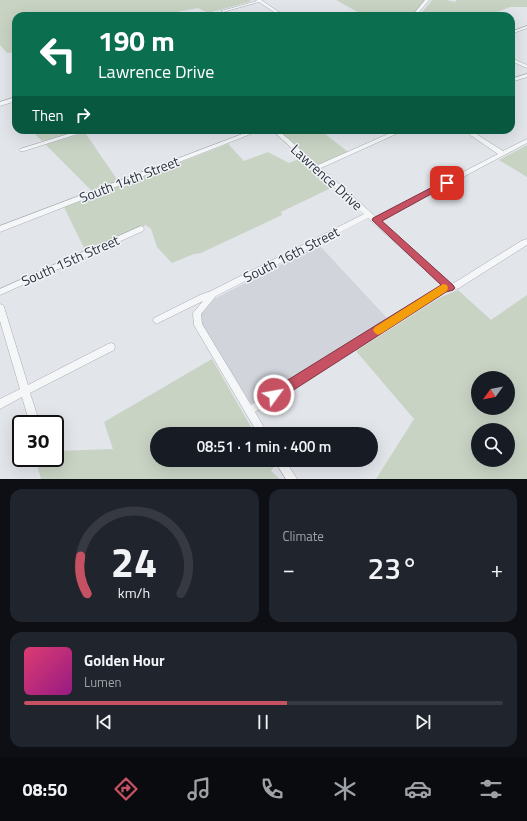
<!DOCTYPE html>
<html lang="en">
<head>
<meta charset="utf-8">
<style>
	:root { --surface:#171b24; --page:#20242c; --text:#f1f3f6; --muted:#9ea1a6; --line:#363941; --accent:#c55163 }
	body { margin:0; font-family:"Titillium Web",sans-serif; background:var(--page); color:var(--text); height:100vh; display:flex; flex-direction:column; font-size:15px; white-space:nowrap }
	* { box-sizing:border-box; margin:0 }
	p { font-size:13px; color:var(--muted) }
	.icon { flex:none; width:22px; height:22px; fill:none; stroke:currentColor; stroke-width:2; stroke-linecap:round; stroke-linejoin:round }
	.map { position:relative; height:479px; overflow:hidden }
	.drawer { display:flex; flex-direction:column; gap:10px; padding:10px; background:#0d0f14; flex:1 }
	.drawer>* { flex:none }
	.top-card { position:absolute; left:12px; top:12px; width:503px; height:122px; border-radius:12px; box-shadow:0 4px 16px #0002; background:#0b6e4f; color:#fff; overflow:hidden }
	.needle { width:26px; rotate:237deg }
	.fabs { position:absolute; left:471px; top:371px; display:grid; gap:8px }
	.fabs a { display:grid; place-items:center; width:44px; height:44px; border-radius:50%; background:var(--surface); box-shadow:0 4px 16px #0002; font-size:20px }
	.speed { position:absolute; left:12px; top:415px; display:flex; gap:8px; font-size:20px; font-weight:700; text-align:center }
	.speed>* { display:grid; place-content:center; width:52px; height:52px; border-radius:50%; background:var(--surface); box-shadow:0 4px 16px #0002; line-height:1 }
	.speed .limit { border:2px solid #111; border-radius:6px; background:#fff; color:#111 }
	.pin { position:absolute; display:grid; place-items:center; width:34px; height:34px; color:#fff; margin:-17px; border-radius:8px; box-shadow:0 2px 6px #0006 }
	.me { position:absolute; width:44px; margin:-22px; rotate:58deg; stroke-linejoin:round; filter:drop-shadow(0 0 3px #0008) }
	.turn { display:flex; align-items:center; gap:14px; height:84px; padding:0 20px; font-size:18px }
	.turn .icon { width:52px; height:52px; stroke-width:2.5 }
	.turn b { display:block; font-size:28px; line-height:34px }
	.then { display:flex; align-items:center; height:38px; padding:0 20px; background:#0003; gap:8px; font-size:15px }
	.big { font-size:30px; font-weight:600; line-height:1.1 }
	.drawer .tile { flex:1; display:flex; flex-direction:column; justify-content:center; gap:6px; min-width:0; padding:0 14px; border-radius:12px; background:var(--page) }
	.drawer .dial { align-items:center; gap:0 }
	.dial svg { height:104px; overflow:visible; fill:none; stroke:var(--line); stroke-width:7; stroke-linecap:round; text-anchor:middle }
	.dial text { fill:var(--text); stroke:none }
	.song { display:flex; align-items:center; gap:12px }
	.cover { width:48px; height:48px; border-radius:6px; background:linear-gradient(135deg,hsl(340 70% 55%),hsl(310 70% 35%)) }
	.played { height:4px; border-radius:2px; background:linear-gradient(90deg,var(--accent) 55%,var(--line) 55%) }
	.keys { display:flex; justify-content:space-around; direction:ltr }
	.heat { display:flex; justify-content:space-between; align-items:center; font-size:22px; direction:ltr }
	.drawer .tiles { flex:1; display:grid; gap:10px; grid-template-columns:1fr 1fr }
	.tile:last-child { grid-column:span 2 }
	.trip { position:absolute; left:150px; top:427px; width:228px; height:40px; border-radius:20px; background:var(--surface); box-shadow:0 4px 16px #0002; font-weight:600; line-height:40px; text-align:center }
	.tabs { display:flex; height:64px; justify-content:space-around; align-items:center; background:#090b0e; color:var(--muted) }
	.tabs .icon { width:28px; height:28px }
	.tabs .current { color:var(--accent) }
	.tabs b { font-size:18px; color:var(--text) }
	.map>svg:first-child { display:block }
	.built { fill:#d1d4db }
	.green { fill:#c8d3c4; fill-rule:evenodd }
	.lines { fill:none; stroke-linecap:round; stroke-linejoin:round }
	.minor-casing { stroke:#a7acb4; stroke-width:1 }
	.minor { fill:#f5f6f8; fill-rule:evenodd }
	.route { fill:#c55163; stroke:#803540 }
	.slow { fill:#f59e0b }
	.labels { text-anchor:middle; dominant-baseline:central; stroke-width:3; stroke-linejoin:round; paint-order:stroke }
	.street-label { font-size:14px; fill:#2b3340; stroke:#f2f4f7 }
</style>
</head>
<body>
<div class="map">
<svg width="527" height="479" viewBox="0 0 527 479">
	<rect width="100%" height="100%" fill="#e2e5ea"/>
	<polygon class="built" points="319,245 388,319 254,403 250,403 200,322 202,311 212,300"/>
	<g class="green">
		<polygon points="0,0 251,0 249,2 208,13 198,8 172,13 172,16 16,16 16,52 7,53 0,45"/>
		<polygon points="336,0 426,0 412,16 365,16"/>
		<polygon points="432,0 447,0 455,2 457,0 527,0 527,7 510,7 487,16 419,16"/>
		<polygon points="31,130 78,130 78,131 42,141"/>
		<polygon points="278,130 320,130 348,152 321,164 317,164"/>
		<polygon points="84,133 86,134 118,181 92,191 45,144"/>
		<polygon points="228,144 244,161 268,152 289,163 299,159 331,188 281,212 282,215 201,253 194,254 172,263 157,247 151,229 146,225 86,252 64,207"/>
		<polygon points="527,145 527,177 499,160"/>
		<path d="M 458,290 L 491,320 L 527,295 L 527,479 L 376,479 L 414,419 L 356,351 L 441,297 ZM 478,378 L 508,378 L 508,408 L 478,408 ZM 478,430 L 508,430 L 508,460 L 478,460 Z"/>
		<polygon points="212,359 255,434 157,434 157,460 270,460 274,467 271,471 280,479 41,479 35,458 55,458 55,451 113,449 104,422"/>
	</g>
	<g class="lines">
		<defs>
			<g id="minor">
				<polygon points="256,0 261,0 285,16 280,16 259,2 223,12 221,11 257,1"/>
				<polygon points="425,0 429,0 416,16 412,16"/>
				<polygon points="527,26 527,28 511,34 511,32"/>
				<polygon points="511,58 527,65 527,68 511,61"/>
				<polygon points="527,74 527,77 511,82 511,79"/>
				<polygon points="16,97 16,101 0,106 0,102"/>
				<polygon points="81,130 90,130 24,151 20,151 19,150 20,149"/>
				<polygon points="253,130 261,130 0,232 0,226"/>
				<path d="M 272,130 L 278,130 L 318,165 L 397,130 L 405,130 L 321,168 L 376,217 L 498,154 L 463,130 L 470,130 L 503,151 L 527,139 L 527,143 L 380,221 L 450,284 L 454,283 L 521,241 L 527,239 L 527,245 L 459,288 L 450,291 L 446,291 L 255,412 L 268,434 L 258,434 L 194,325 L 193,313 L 203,301 L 160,322 L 157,324 L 154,322 L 153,320 L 154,318 L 200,295 L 211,291 L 364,214 ZM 368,218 L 442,285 L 251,405 L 202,324 L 201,314 L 216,296 Z"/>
				<polygon points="141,226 143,227 144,229 143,231 0,295 0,289"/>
				<polygon points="0,304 3,305 4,307 28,385 108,344 111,343 114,344 115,347 114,350 30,393 40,424 30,424 22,397 0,409 0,399 20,389 0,321"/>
				<polygon points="274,460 285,460 297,479 286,479"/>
			</g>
		</defs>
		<use href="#minor" class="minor-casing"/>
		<use href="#minor" class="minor"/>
	</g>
	<polygon class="route" points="444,181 447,181 451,183 382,221 453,285 455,288 453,290 446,292 278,400 274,401 270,400 268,395 270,391 441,285 372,220 373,218"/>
	<polygon class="slow" points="443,284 447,285 448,288 447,291 382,333 378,335 375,333 373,330 375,327"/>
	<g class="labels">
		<g class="street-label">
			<text transform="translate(327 177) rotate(42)">Lawrence Drive</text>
			<text transform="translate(129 179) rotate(-21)">South 14th Street</text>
			<text transform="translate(291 254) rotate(-27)">South 16th Street</text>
			<text transform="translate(70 260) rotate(-24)">South 15th Street</text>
		</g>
	</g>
</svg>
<div class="fabs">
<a><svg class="needle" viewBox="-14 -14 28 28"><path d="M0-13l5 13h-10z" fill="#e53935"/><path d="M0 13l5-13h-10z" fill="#9ea1a6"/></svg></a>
<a><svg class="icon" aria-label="search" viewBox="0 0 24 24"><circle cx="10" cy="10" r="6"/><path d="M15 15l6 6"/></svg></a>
</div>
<div class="speed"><div class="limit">30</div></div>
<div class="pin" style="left:447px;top:183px;background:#d93025"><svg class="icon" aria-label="arrive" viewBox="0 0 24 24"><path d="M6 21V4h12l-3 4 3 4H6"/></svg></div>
<svg class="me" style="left:274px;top:395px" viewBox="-20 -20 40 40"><circle r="17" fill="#c55163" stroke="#fff" stroke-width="3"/><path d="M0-11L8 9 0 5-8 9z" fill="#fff"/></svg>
<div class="trip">08:51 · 1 min · 400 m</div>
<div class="top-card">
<div class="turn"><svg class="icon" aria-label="left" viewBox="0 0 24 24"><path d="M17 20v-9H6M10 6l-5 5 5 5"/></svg><div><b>190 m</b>Lawrence Drive</div></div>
<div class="then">Then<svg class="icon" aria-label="right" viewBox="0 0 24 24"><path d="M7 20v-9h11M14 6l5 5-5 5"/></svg></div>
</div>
</div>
<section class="drawer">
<div class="tiles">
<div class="tile dial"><svg viewBox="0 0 100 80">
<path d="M14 69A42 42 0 1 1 86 69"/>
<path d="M14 69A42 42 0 0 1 9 40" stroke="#c55163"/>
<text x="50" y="56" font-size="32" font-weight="700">24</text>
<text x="50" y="72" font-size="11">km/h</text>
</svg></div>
<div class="tile"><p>Climate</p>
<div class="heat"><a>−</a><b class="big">23°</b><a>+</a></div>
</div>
<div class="tile">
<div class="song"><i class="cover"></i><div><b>Golden Hour</b><p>Lumen</p></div></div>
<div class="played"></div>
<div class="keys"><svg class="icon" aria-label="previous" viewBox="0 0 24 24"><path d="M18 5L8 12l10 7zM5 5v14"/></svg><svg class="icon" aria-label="pause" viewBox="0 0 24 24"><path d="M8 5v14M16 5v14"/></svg><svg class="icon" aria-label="next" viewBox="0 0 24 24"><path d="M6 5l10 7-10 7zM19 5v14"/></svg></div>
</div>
</div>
</section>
<nav class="tabs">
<b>08:50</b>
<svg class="icon current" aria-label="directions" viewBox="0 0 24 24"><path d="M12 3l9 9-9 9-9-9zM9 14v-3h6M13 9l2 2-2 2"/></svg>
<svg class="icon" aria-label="music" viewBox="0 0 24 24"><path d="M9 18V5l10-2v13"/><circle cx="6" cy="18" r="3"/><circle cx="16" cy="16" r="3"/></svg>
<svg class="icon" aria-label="phone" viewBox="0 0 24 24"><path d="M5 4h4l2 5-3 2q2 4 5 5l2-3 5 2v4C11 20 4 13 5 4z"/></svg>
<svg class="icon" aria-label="climate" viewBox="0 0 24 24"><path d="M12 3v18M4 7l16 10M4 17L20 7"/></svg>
<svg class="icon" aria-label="car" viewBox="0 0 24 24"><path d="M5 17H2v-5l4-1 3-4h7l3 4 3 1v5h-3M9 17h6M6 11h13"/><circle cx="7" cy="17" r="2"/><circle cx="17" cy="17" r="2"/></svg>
<svg class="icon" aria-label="filters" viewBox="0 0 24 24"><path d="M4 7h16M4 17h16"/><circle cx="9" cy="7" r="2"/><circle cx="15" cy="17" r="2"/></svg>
</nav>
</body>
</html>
